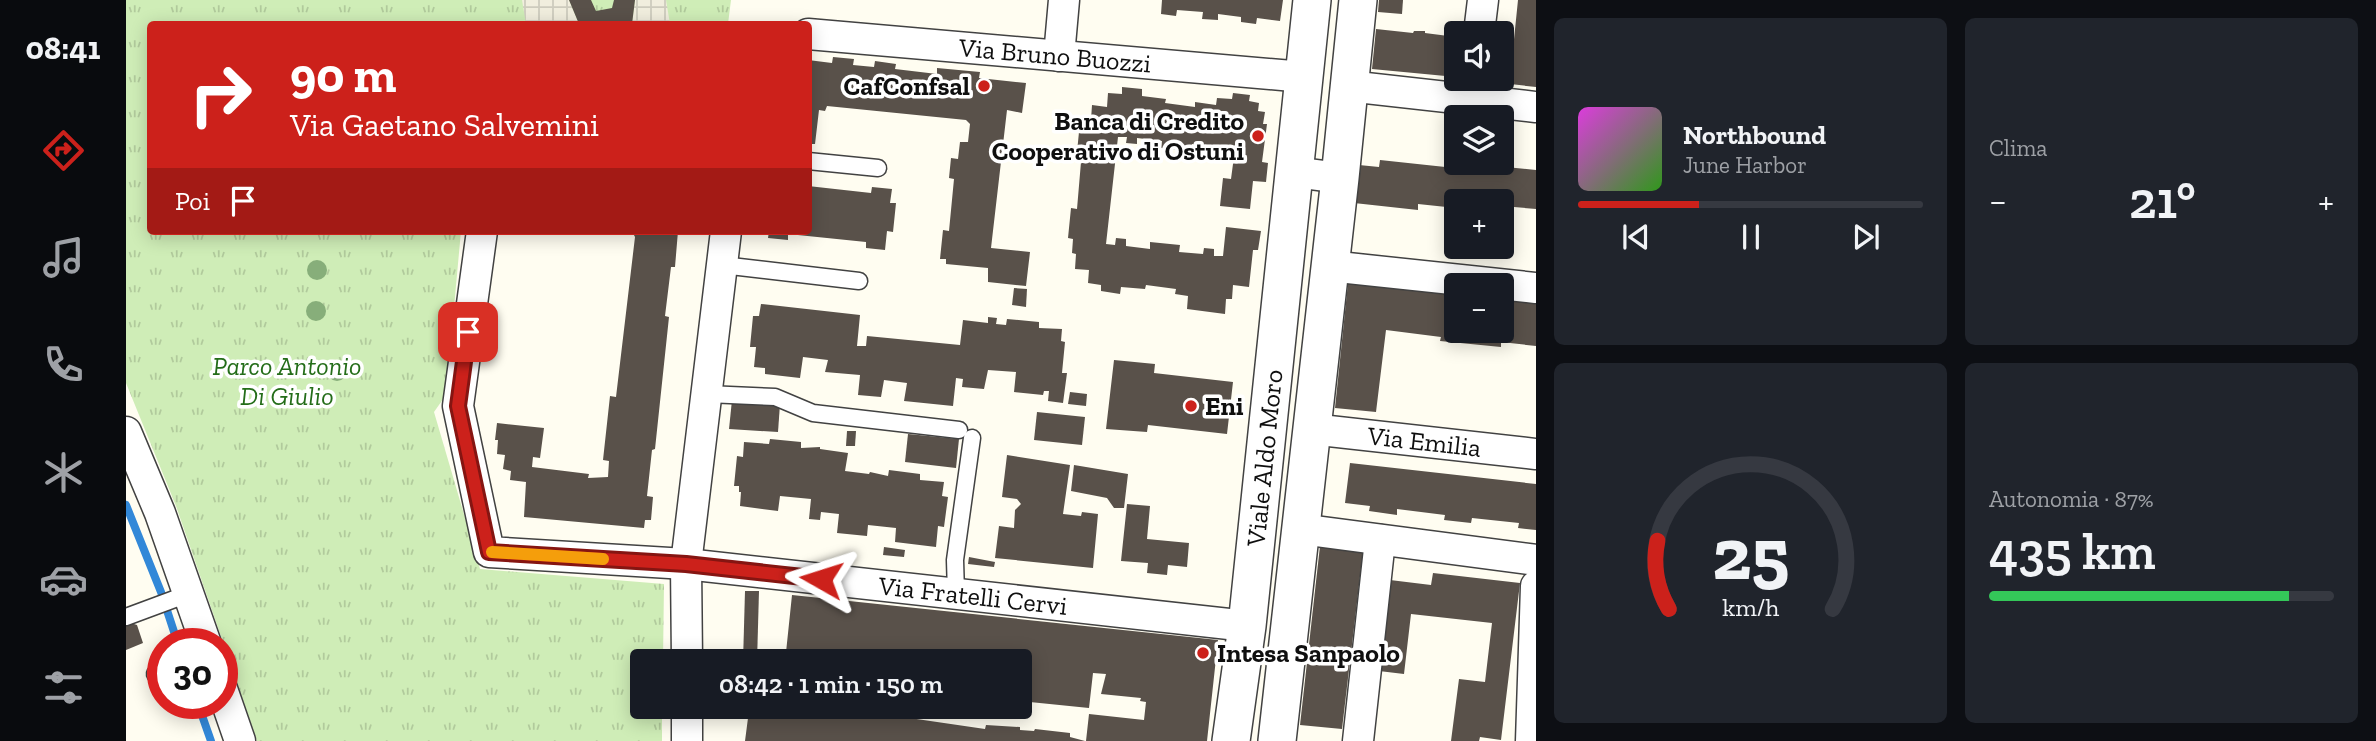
<!DOCTYPE html>
<html lang="it">
<head>
<meta charset="utf-8">
<style>
	:root { --surface:#171b24; --page:#20242c; --text:#f1f3f6; --muted:#9ea1a6; --line:#363941; --accent:#cc211b }
	body { margin:0; font-family:"Zilla Slab",serif; background:var(--page); color:var(--text); height:100vh; display:flex; flex-direction:column; font-size:26px; white-space:nowrap }
	* { box-sizing:border-box; margin:0 }
	p { font-size:23px; color:var(--muted) }
	.icon { flex:none; width:38px; height:38px; fill:none; stroke:currentColor; stroke-width:2; stroke-linecap:round; stroke-linejoin:round }
	.map { position:relative; flex:1; overflow:hidden }
	.details { display:flex; flex-direction:column; gap:18px; padding:18px; background:#0d0f14; width:840px }
	.details>* { flex:none }
	.hud { position:absolute; left:21px; top:21px; width:665px; height:214px; border-radius:7px; box-shadow:0 4px 18px #0003; background:#cc211b; color:#fff; overflow:hidden }
	.tools { position:absolute; left:1318px; top:21px; display:grid; gap:14px }
	.tools a { display:grid; place-items:center; width:70px; height:70px; border-radius:7px; background:var(--surface); box-shadow:0 4px 18px #0003; font-size:35px }
	.speed { position:absolute; left:21px; top:628px; display:flex; gap:14px; font-size:35px; font-weight:700; text-align:center }
	.speed>* { display:grid; place-content:center; width:91px; height:91px; border-radius:50%; background:var(--surface); box-shadow:0 4px 18px #0003; line-height:1 }
	.speed .limit { border:10px solid #d22; background:#fff; color:#111 }
	.pin { position:absolute; display:grid; place-items:center; width:60px; height:60px; color:#fff; margin:-30px; border-radius:14px; box-shadow:0 4px 10px #0006 }
	.me { position:absolute; width:77px; margin:-38px; rotate:276deg; stroke-linejoin:round; filter:drop-shadow(0 0 5px #0008) }
	.turn { display:flex; align-items:center; gap:24px; height:147px; padding:0 28px; font-size:32px }
	.turn .icon { width:91px; height:91px; stroke-width:2.5 }
	.turn b { display:block; font-size:49px; line-height:60px }
	.then { display:flex; align-items:center; height:66px; padding:0 28px; background:#0003; gap:14px; font-size:26px }
	.big { font-size:52px; font-weight:600; line-height:1.1 }
	.details .widget { flex:1; display:flex; flex-direction:column; justify-content:center; gap:10px; min-width:0; padding:0 24px; border-radius:10px; background:var(--page) }
	.details .dial { align-items:center; gap:0 }
	.dial svg { height:182px; overflow:visible; fill:none; stroke:var(--line); stroke-width:7; stroke-linecap:round; text-anchor:middle }
	.dial text { fill:var(--text); stroke:none }
	.song { display:flex; align-items:center; gap:21px }
	.cover { width:84px; height:84px; border-radius:10px; background:linear-gradient(135deg,hsl(300 70% 55%),hsl(110 70% 35%)) }
	.played { height:7px; border-radius:4px; background:linear-gradient(90deg,var(--accent) 35%,var(--line) 35%) }
	.keys { display:flex; justify-content:space-around; direction:ltr }
	.heat { display:flex; justify-content:space-between; align-items:center; font-size:38px; direction:ltr }
	.charge { height:10px; border-radius:5px; background:linear-gradient(90deg,#34c759 87%,var(--line) 0) }
	.details .tiles { flex:1; display:grid; gap:18px; grid-template-columns:repeat(2,1fr) }
	.trip { position:absolute; left:504px; top:649px; width:402px; height:70px; border-radius:7px; background:var(--surface); box-shadow:0 4px 18px #0003; font-weight:600; line-height:70px; text-align:center }
	main { display:flex; flex:1; min-height:0 }
	.tabs { display:flex; flex-direction:column; width:126px; justify-content:space-around; align-items:center; background:#090b0e; color:var(--muted) }
	.tabs .icon { width:49px; height:49px }
	.tabs .on { color:var(--accent) }
	.tabs b { font-size:32px; color:var(--text) }
	.map>svg:first-child { display:block }
	.park { fill:url(#park-tufts) }
	.plaza { fill:url(#plaza-grid) }
	.lines { fill:none; stroke-linecap:round; stroke-linejoin:round }
	.stream { stroke:#3288d8; stroke-width:8 }
	.building { fill:#59514a }
	.service-casing { stroke:#424242; stroke-width:19 }
	.minor-casing { stroke:#424242; stroke-width:33 }
	.tertiary-casing { stroke:#424242; stroke-width:40 }
	.service { stroke:#fff; stroke-width:16 }
	.minor { stroke:#fff; stroke-width:30 }
	.tertiary { stroke:#fff; stroke-width:37 }
	.tree { fill:#87ae7a }
	.route-casing { stroke:#851512; stroke-width:18 }
	.route { stroke:#cc211b; stroke-width:12 }
	.slow { stroke:#f59e0b; stroke-width:12 }
	.poi-dot { fill:#cc211b; stroke:#fff; stroke-width:2.5 }
	.labels { text-anchor:middle; dominant-baseline:central; stroke-width:7; stroke-linejoin:round; paint-order:stroke }
	.street-label { font-size:26px; fill:#0f0f0f; stroke:#fff }
	.poi-label { font-size:26px; font-weight:bold; fill:#0f0f0f; stroke:#fff; text-anchor:end }
	.park-label { font-size:26px; font-style:italic; fill:#246d19; stroke:#fff }
</style>
</head>
<body>
<main>
<nav class="tabs">
<b>08:41</b>
<svg class="icon on" aria-label="directions" viewBox="0 0 24 24"><path d="M12 3l9 9-9 9-9-9zM9 14v-3h6M13 9l2 2-2 2"/></svg>
<svg class="icon" aria-label="music" viewBox="0 0 24 24"><path d="M9 18V5l10-2v13"/><circle cx="6" cy="18" r="3"/><circle cx="16" cy="16" r="3"/></svg>
<svg class="icon" aria-label="phone" viewBox="0 0 24 24"><path d="M5 4h4l2 5-3 2q2 4 5 5l2-3 5 2v4C11 20 4 13 5 4z"/></svg>
<svg class="icon" aria-label="climate" viewBox="0 0 24 24"><path d="M12 3v18M4 7l16 10M4 17L20 7"/></svg>
<svg class="icon" aria-label="car" viewBox="0 0 24 24"><path d="M5 17H2v-5l4-1 3-4h7l3 4 3 1v5h-3M9 17h6M6 11h13"/><circle cx="7" cy="17" r="2"/><circle cx="17" cy="17" r="2"/></svg>
<svg class="icon" aria-label="filters" viewBox="0 0 24 24"><path d="M4 7h16M4 17h16"/><circle cx="9" cy="7" r="2"/><circle cx="15" cy="17" r="2"/></svg>
</nav>
<div class="map">
<svg width="1410" height="741" viewBox="0 0 1410 741">
	<defs>
		<pattern id="park-tufts" width="24" height="20" patternUnits="userSpaceOnUse" patternTransform="scale(1.75)"><rect width="24" height="20" fill="#cfedb7"/><path d="M3 7l-1-3M5 7V3M7 7l1-3M15 17l-1-3M17 17v-4M19 17l1-3" fill="none" stroke="#b1ca9c"/></pattern>
		<pattern id="plaza-grid" width="8" height="8" patternUnits="userSpaceOnUse" patternTransform="scale(1.75)"><rect width="8" height="8" fill="#f1eede"/><path d="M0 4h8M4 0v8" fill="none" stroke="#cdcbbd"/></pattern>
	</defs>
	<rect width="100%" height="100%" fill="#fffdf1"/>
	<polygon class="park" points="0,0 605,0 602,24 24,24 24,231 335,231 320,395 308,412 354,569 538,584 537,661 516,662 516,707 536,707 536,741 131,741 50,506 0,383"/>
	<g class="plaza">
		<polygon points="396,0 443,0 453,24 400,24"/>
		<polygon points="509,0 540,0 544,24 506,24"/>
	</g>
	<g class="lines">
		<g class="stream">
			<polyline points="0,505 35,592 52,644"/>
			<polyline points="72,704 85,741"/>
		</g>
	</g>
	<g class="building">
		<polygon points="443,0 465,0 470,11 486,8 488,0 509,0 506,24 453,24"/>
		<polygon points="1036,0 1157,0 1154,21 1131,18 1130,24 1115,22 1115,17 1092,14 1092,20 1076,19 1077,12 1051,10 1050,16 1035,14"/>
		<polygon points="1253,0 1277,0 1276,14 1252,12"/>
		<polygon points="1392,0 1410,0 1410,87 1366,82 1367,79 1376,79 1376,48 1387,49"/>
		<polygon points="1250,29 1287,33 1288,31 1299,31 1299,33 1330,37 1330,77 1246,69"/>
		<polygon points="707,57 728,59 727,65 748,67 749,61 770,64 769,69 811,74 811,68 854,72 853,78 900,83 896,113 881,110 865,248 904,252 900,286 862,282 862,268 820,264 820,259 814,259 817,230 823,231 828,179 823,178 825,158 832,159 834,142 842,142 844,124 840,120 701,106 699,111 693,110 689,144 682,144 682,60 706,63"/>
		<polygon points="996,87 1016,89 1016,96 1040,99 1039,103 1069,107 1069,102 1090,105 1091,98 1106,99 1107,93 1124,95 1123,101 1133,103 1132,111 1139,112 1137,124 1141,124 1136,162 1142,163 1140,182 1127,181 1124,209 1094,206 1097,178 1105,179 1109,149 1099,148 1098,154 1088,153 1089,147 1066,144 1065,151 1035,148 1036,141 1011,138 1011,144 1000,143 1001,137 992,137 980,244 989,245 990,238 1000,239 1000,246 1024,249 1024,242 1054,245 1053,252 1077,254 1078,248 1088,249 1088,256 1097,256 1100,227 1135,231 1132,250 1127,250 1123,287 1107,285 1106,299 1100,299 1099,314 1061,309 1062,296 1049,294 1050,289 1020,285 1019,289 995,287 994,294 975,291 975,285 962,283 963,270 949,269 950,254 946,253 947,239 942,238 945,208 951,209 955,162 950,162 953,132 959,133 960,119 965,120 966,105 981,107 982,93 996,94"/>
		<polygon points="1254,160 1338,169 1339,163 1410,170 1410,209 1376,206 1376,201 1330,201 1330,208 1292,204 1292,210 1228,203 1233,165 1253,167"/>
		<polygon points="682,186 745,193 746,187 766,189 764,203 770,203 767,232 761,231 759,250 740,248 740,242 662,234 662,240 642,238 643,231 682,231"/>
		<polygon points="506,231 552,231 549,267 545,267 539,316 543,317 529,449 526,450 521,496 527,497 525,520 519,520 518,528 398,517 400,482 384,480 385,471 377,469 379,455 371,454 372,440 369,440 371,423 418,428 414,458 407,457 406,467 463,474 462,478 482,477 483,461 477,460 484,396 490,397 509,237"/>
		<polygon points="1222,283 1330,295 1330,331 1376,331 1376,300 1410,303 1410,346 1375,342 1375,347 1314,341 1315,337 1260,330 1250,412 1209,408"/>
		<polygon points="888,288 901,289 900,307 886,305"/>
		<polygon points="635,304 734,315 731,346 740,346 741,336 834,345 837,320 862,323 862,317 871,318 870,324 880,325 881,319 913,322 913,328 936,329 935,341 939,342 936,373 941,373 937,403 922,401 923,391 918,391 917,395 888,392 890,372 862,370 858,389 836,387 837,379 830,378 827,406 778,401 781,383 758,380 755,397 732,395 734,375 699,372 702,360 677,357 674,378 639,374 639,368 628,367 630,347 624,347 627,316 633,316"/>
		<polygon points="988,360 1029,364 1028,373 1107,382 1101,434 1022,425 1021,432 980,429"/>
		<polygon points="944,392 961,394 960,406 942,404"/>
		<polygon points="606,400 654,404 652,432 603,429"/>
		<polygon points="911,412 959,417 956,445 908,440"/>
		<polygon points="721,431 730,431 729,446 720,446"/>
		<polygon points="782,434 833,439 830,468 779,462"/>
		<polygon points="644,439 675,442 675,448 694,447 694,449 722,453 719,471 743,474 744,472 762,476 763,470 794,474 794,480 818,482 816,496 822,497 818,527 812,526 810,547 769,542 770,528 742,525 741,536 711,533 713,514 695,512 694,520 683,519 685,499 654,496 652,511 614,506 615,492 613,492 613,486 608,486 611,456 617,457 618,442 643,444"/>
		<polygon points="881,455 944,465 937,514 955,516 956,512 972,514 967,568 869,558 873,526 888,528 889,510 895,504 891,499 876,497"/>
		<polygon points="1224,463 1410,484 1410,530 1392,528 1393,523 1346,518 1345,523 1318,520 1319,515 1271,509 1271,515 1243,511 1244,506 1219,503"/>
		<polygon points="948,465 1002,474 998,508 988,508 981,498 945,491"/>
		<polygon points="1001,504 1024,506 1021,539 1063,543 1061,567 1042,565 1041,575 1021,573 1022,563 995,561"/>
		<polygon points="1194,546 1237,551 1216,729 1174,725"/>
		<polygon points="758,547 779,550 778,557 757,555"/>
		<polygon points="843,557 869,562 868,567 842,564"/>
		<polygon points="1307,573 1394,583 1375,740 1354,737 1353,741 1325,741 1333,679 1359,682 1366,623 1285,614 1278,674 1253,671 1264,580 1305,585"/>
		<polygon points="619,591 633,591 631,662 617,662"/>
		<polygon points="666,595 1092,640 1081,741 960,741 963,714 1018,720 1020,702 1014,701 1015,698 975,694 980,674 967,673 963,708 894,701 894,662 844,662 796,656 796,662 754,660 753,662 659,662"/>
		<polygon points="5,623 11,625 17,643 0,650 0,626"/>
		<polygon points="634,707 670,707 669,711 691,713 692,709 729,710 859,729 860,725 894,727 894,730 908,731 909,729 944,733 944,737 959,741 619,741 622,718 633,719"/>
	</g>
	<g class="lines">
		<defs>
			<g id="service">
				<polyline points="682,161 752,168"/>
				<polyline points="596,265 733,281"/>
				<polyline points="581,394 649,397 687,413 833,430"/>
				<polyline points="830,594 829,560 846,438"/>
				<polyline points="0,617 62,594"/>
				<polyline points="29,674 37,672"/>
			</g>
			<g id="minor">
				<polyline points="1353,33 1357,0"/>
				<path id="s1" d="M 682,34 L 1178,77"/>
				<polyline points="933,56 938,0"/>
				<polyline points="1222,86 1410,107"/>
				<polyline points="1168,172 1214,178"/>
				<path id="s2" d="M 356,231 L 332,406 L 363,552 L 560,564 L 1121,626"/>
				<polyline points="1203,266 1410,288"/>
				<path id="s3" d="M 1185,429 L 1410,454"/>
				<polyline points="0,432 34,513 80,644"/>
				<polyline points="1174,529 1410,560"/>
				<polyline points="561,662 560,564 600,231"/>
				<polyline points="96,689 114,741"/>
				<polyline points="561,707 561,741"/>
				<polyline points="1232,741 1254,540"/>
				<polyline points="1405,741 1410,586"/>
			</g>
			<g id="tertiary">
				<path id="s4" d="M 1105,741 L 1121,626 L 1186,0"/>
				<polyline points="1151,741 1214,178 1232,0"/>
			</g>
		</defs>
		<use href="#service" class="service-casing"/>
		<use href="#minor" class="minor-casing"/>
		<use href="#tertiary" class="tertiary-casing"/>
		<use href="#service" class="service"/>
		<use href="#minor" class="minor"/>
		<use href="#tertiary" class="tertiary"/>
	</g>
	<g class="tree">
		<circle cx="191" cy="270" r="10"/>
		<circle cx="190" cy="311" r="10"/>
		<circle cx="211" cy="371" r="10"/>
	</g>
	<g class="lines">
		<defs>
			<polyline id="route" points="342,332 332,406 363,552 560,564 695,579"/>
		</defs>
		<use href="#route" class="route-casing"/>
		<use href="#route" class="route"/>
		<polyline class="slow" points="366,552 477,559"/>
	</g>
	<g class="poi-dot">
		<circle cx="858" cy="86" r="7"/>
		<circle cx="1132" cy="136" r="7"/>
		<circle cx="1065" cy="406" r="7"/>
		<circle cx="1077" cy="653" r="7"/>
	</g>
	<g class="labels">
		<g class="street-label">
			<text stroke="none"><textPath href="#s1" startOffset="248">Via Bruno Buozzi</textPath></text>
			<text stroke="none"><textPath href="#s3" startOffset="114">Via Emilia</textPath></text>
			<text stroke="none"><textPath href="#s4" startOffset="285">Viale Aldo Moro</textPath></text>
			<text stroke="none"><textPath href="#s2" startOffset="812">Via Fratelli Cervi</textPath></text>
		</g>
		<g class="poi-label">
			<text x="844" y="86">CafConfsal</text>
			<text x="1118" y="121">Banca di Credito<tspan x="1118" dy="30">Cooperativo di Ostuni</tspan></text>
			<text x="1079" y="406" text-anchor="start">Eni</text>
			<text x="1091" y="653" text-anchor="start">Intesa Sanpaolo</text>
		</g>
		<g class="park-label">
			<text x="161" y="366">Parco Antonio<tspan x="161" dy="30">Di Giulio</tspan></text>
		</g>
	</g>
</svg>
<div class="tools">
<a><svg class="icon" aria-label="sound" viewBox="0 0 24 24"><path d="M4 9h4l5-4v14l-5-4H4zM17 9q2 3 0 6"/></svg></a>
<a><svg class="icon" aria-label="layers" viewBox="0 0 24 24"><path d="M12 4l9 5-9 5-9-5zM3 14l9 5 9-5"/></svg></a>
<a>+</a>
<a>−</a>
</div>
<div class="speed"><div class="limit">30</div></div>
<div class="pin" style="left:342px;top:332px;background:#d93025"><svg class="icon" aria-label="arrive" viewBox="0 0 24 24"><path d="M6 21V4h12l-3 4 3 4H6"/></svg></div>
<svg class="me" style="left:695px;top:579px" viewBox="-20 -20 40 40"><path d="M0-17L14 15 0 8-14 15z" fill="#cc211b" stroke="#fff" stroke-width="4"/></svg>
<div class="trip">08:42 · 1 min · 150 m</div>
<div class="hud">
<div class="turn"><svg class="icon" aria-label="right" viewBox="0 0 24 24"><path d="M7 20v-9h11M14 6l5 5-5 5"/></svg><div><b>90 m</b>Via Gaetano Salvemini</div></div>
<div class="then">Poi<svg class="icon" aria-label="arrive" viewBox="0 0 24 24"><path d="M6 21V4h12l-3 4 3 4H6"/></svg></div>
</div>
</div>
<section class="details">
<div class="tiles">
<div class="widget">
<div class="song"><i class="cover"></i><div><b>Northbound</b><p>June Harbor</p></div></div>
<div class="played"></div>
<div class="keys"><svg class="icon" aria-label="previous" viewBox="0 0 24 24"><path d="M18 5L8 12l10 7zM5 5v14"/></svg><svg class="icon" aria-label="pause" viewBox="0 0 24 24"><path d="M8 5v14M16 5v14"/></svg><svg class="icon" aria-label="next" viewBox="0 0 24 24"><path d="M6 5l10 7-10 7zM19 5v14"/></svg></div>
</div>
<div class="widget"><p>Clima</p>
<div class="heat"><a>−</a><b class="big">21°</b><a>+</a></div>
</div>
<div class="widget dial"><svg viewBox="0 0 100 80">
<path d="M14 69A42 42 0 1 1 86 69"/>
<path d="M14 69A42 42 0 0 1 9 39" stroke="#cc211b"/>
<text x="50" y="56" font-size="32" font-weight="700">25</text>
<text x="50" y="72" font-size="11">km/h</text>
</svg></div>
<div class="widget"><p>Autonomia · 87%</p><b class="big">435 km</b><div class="charge"></div></div>
</div>
</section>
</main>
</body>
</html>
